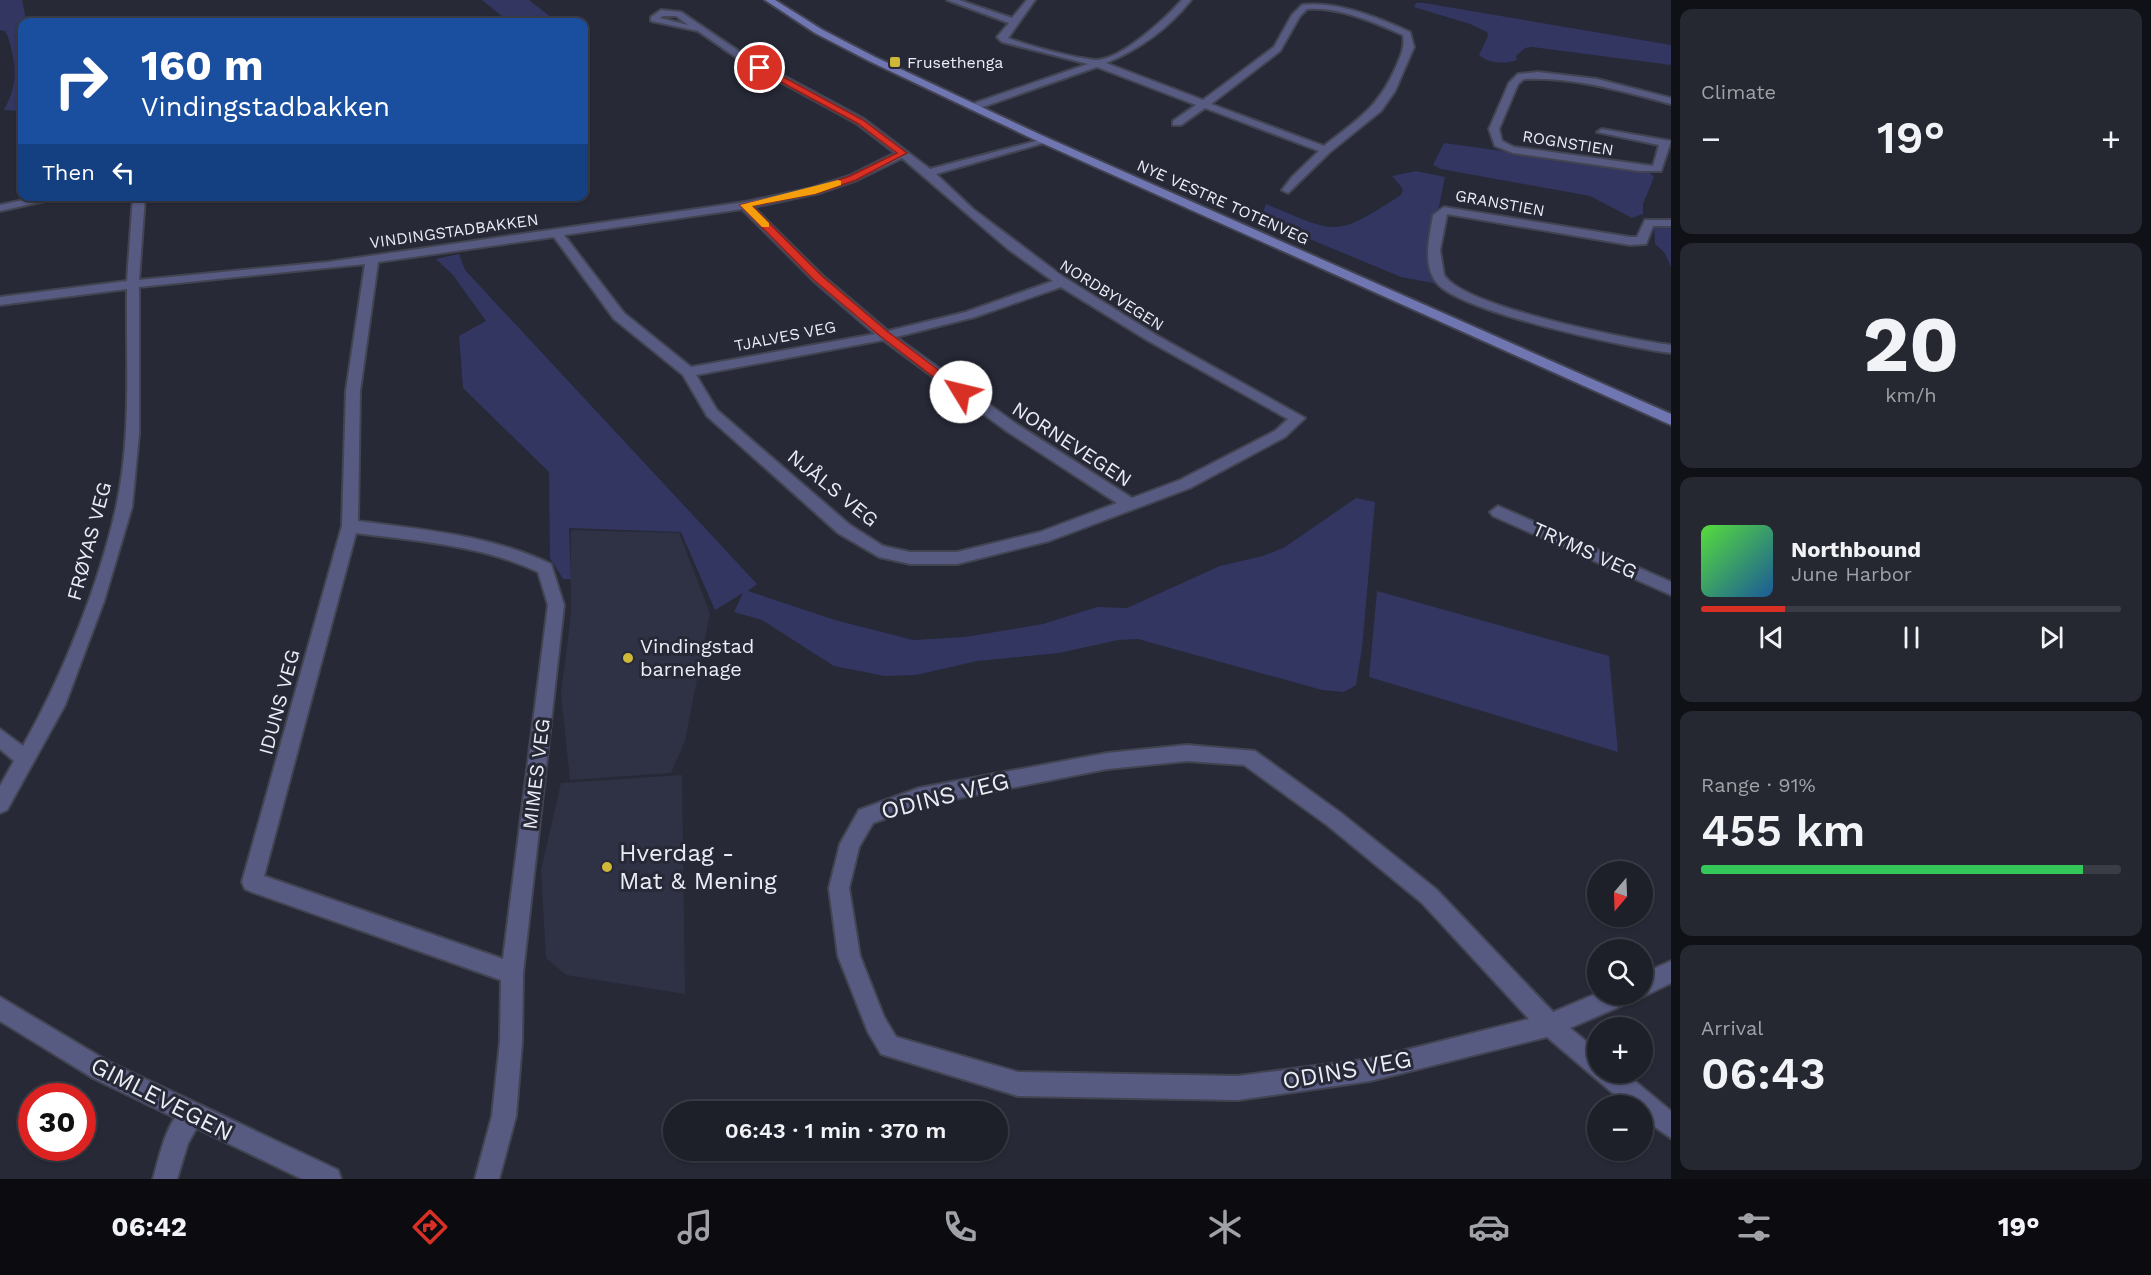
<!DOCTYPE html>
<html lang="en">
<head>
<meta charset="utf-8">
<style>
	:root { --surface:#1d1f29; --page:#252731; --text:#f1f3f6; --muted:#a0a2a8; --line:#3b3d46; --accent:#d93025 }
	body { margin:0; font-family:"Work Sans",sans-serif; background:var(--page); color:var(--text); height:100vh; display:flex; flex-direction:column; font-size:22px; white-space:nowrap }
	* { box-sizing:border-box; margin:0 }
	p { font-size:20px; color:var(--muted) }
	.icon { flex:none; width:33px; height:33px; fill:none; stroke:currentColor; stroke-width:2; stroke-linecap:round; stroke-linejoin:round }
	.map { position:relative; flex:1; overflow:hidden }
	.side { display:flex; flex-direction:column; gap:9px; padding:9px; background:#101117; width:480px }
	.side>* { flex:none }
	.guide { position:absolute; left:18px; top:18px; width:570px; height:183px; border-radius:12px; box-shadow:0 2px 4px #0004,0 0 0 2px var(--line); background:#1a4fa0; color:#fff; overflow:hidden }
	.needle { width:39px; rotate:199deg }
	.buttons { position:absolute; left:1587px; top:861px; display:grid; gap:12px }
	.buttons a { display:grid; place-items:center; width:66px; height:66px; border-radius:50%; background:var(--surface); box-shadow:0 2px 4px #0004,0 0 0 2px var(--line); font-size:30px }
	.speed { position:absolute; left:18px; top:1083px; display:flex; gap:12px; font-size:30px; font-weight:700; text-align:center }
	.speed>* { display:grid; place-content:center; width:78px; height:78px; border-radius:50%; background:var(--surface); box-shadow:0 2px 4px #0004,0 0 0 2px var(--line); line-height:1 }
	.speed .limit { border:9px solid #d22; background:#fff; color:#111 }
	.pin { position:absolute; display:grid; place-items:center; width:51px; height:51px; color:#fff; margin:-26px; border:3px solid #fff; border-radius:50%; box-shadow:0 2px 6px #0007 }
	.me { position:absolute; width:66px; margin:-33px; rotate:306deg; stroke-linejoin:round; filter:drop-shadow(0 0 4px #0008) }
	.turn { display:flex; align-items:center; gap:21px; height:126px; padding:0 24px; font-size:27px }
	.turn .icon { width:78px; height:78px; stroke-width:2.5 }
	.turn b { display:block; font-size:42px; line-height:51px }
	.then { display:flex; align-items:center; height:57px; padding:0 24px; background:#0003; gap:12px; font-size:22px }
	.big { font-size:45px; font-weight:600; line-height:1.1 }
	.side .tile { flex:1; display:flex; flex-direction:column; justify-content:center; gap:9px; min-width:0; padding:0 21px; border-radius:12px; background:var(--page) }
	.side .dial { align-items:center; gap:0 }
	.dial b { font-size:78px; line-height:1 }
	.song { display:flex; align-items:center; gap:18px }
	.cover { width:72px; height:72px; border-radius:9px; background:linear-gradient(135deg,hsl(110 70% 55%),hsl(210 70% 35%)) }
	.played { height:6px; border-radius:3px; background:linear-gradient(90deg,var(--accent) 20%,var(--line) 20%) }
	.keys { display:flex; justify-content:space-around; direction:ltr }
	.heat { display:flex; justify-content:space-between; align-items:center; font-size:33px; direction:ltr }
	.charge { height:9px; border-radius:4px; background:linear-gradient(90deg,#34c759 91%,var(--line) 0) }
	.trip { position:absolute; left:663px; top:1101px; width:345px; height:60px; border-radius:30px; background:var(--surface); box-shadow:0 2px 4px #0004,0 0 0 2px var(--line); font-weight:600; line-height:60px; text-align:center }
	.dock { display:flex; height:96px; justify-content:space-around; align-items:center; background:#0c0c10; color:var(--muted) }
	.dock .icon { width:42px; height:42px }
	.dock .active { color:var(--accent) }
	.dock b { font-size:27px; color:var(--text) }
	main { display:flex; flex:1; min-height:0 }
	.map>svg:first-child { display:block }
	.built { fill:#2f3145 }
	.green { fill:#323660 }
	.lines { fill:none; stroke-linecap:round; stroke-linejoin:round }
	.minor-casing { stroke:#424452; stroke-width:4 }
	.tertiary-casing { stroke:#424452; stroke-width:4 }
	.secondary-casing { stroke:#424452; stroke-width:4 }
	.minor { fill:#575b81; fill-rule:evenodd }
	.tertiary { fill:#575b81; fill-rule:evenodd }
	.secondary { fill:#7076b2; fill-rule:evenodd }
	.route { fill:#d93025; stroke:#8d1f18; stroke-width:1.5 }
	.slow { fill:#f59e0b }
	.poi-dot { fill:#cfb837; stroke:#272937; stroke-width:2 }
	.labels { text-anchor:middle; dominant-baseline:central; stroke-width:6; stroke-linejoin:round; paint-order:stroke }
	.far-poi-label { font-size:16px; fill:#ebedf6; stroke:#272937; text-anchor:start }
	.far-street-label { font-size:16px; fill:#ebedf6; stroke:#272937 }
	.street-label { font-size:20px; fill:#ebedf6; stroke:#272937 }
	.poi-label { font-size:20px; fill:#ebedf6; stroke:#272937; text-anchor:start }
	.near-street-label { font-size:24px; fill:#ebedf6; stroke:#272937 }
	.near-poi-label { font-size:24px; fill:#ebedf6; stroke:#272937; text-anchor:start }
</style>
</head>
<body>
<main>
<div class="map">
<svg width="1671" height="1179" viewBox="0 0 1671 1179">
	<rect width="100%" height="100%" fill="#272937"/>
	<g class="built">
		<polygon points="571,530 679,533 710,613 685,741 671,773 570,780 561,694 571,614"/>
		<polygon points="682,775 685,994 566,975 546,958 541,870 561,783"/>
	</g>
	<g class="green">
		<path d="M 0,0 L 22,0 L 26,20 L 26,22 L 22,22 L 22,111 L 4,110 C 19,83 16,64 8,37 L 5,31 L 0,30 Z"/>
		<polygon points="482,0 529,0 557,22 509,22"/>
		<path d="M 1424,3 L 1671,45 L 1671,65 L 1532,47 L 1525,48 L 1516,56 L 1517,60 C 1505,64 1489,64 1479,55 L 1488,36 L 1487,32 L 1470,24 L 1414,7 L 1416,3 Z"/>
		<polygon points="1444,143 1648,171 1654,177 1643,204 1643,214 1632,218 1590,196 1441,169 1433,165"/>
		<path d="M 1416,171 L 1445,177 L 1437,216 L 1436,237 L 1443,276 L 1449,286 L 1401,277 L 1271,223 L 1261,217 L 1266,204 C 1339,234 1334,238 1401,195 L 1403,189 L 1392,176 Z"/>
		<polygon points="1660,224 1671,226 1671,267 1664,252 1655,244 1654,227"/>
		<polygon points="459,254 465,270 757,584 748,591 835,620 913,640 965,637 1043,624 1097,607 1127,608 1220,566 1263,556 1285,547 1356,498 1375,502 1362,648 1356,685 1344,692 1322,690 1138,639 1118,640 1059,653 977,661 916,675 885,676 834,666 762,620 734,612 743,593 715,610 681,532 569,528 571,579 563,579 550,558 549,472 463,388 459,336 486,321 453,275 436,259"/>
		<polygon points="1377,591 1609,656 1618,752 1369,677"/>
	</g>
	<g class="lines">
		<defs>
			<g id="minor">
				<path d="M 947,0 L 959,0 L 1012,18 L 1027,0 L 1035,0 L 1008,38 C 1029,46 1073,58 1095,60 C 1120,61 1166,18 1182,0 L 1191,0 C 1168,29 1140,49 1106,63 L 1203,100 L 1274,47 L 1292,15 L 1302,5 C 1335,0 1380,18 1410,32 L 1414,47 L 1395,91 L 1381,111 L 1330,152 L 1288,193 L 1282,190 L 1292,177 L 1319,151 L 1205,108 L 1181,125 L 1173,125 L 1173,121 L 1196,105 L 1097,67 L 977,109 L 969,109 L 969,105 L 1088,64 L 1002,42 L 997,37 L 1009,23 ZM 1307,9 C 1338,6 1376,23 1403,35 C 1405,48 1401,55 1396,67 C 1378,108 1358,119 1324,146 L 1211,104 L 1280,51 L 1300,16 Z"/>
				<path d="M 661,10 L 681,12 L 743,54 L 864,119 L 930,169 L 1047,138 L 1047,142 L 936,174 L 973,209 L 1062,276 L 1156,335 L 1305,418 L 1285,437 L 1190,488 L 1049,541 L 957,564 L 910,564 L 879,557 L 838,533 L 707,416 L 683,375 L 614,319 L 554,237 L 378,262 L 360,391 L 358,521 C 424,530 490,535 551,564 L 564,605 L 523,973 L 522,1042 L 516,1116 L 499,1179 L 475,1179 L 492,1116 L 500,1042 L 501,980 L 252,892 L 245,889 L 242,882 L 342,526 L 346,391 L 365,264 L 139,287 L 139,434 L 132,507 L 104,601 L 65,705 L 7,810 L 0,813 L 0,786 L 14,761 L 0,749 L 0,729 L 23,746 C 62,677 99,585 116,508 C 132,437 126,360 127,289 L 0,305 L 0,297 L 127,281 L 133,196 L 145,196 L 139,280 L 328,262 L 745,202 L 812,188 L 849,176 L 895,153 L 856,123 L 737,58 L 698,31 L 651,21 L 651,17 ZM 663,16 L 676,16 L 688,25 L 660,18 ZM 902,158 L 1008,249 L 1053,281 L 966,312 L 888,331 L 823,276 L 753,207 L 819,193 L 857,180 ZM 742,209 L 815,282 L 875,334 L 691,367 L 624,313 L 564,235 ZM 1061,287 L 1147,340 L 1288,419 L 1275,431 L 1180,480 L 1132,498 L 1015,423 L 896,337 L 975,317 ZM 883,340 L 1005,430 L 1117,503 L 1040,532 L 957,552 L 910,552 L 883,546 L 850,525 L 717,410 L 696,375 ZM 356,533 C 417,541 481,545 538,572 L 548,605 L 503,959 L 264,876 Z"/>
				<path d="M 1538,72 L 1597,79 L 1671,98 L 1671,104 C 1622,91 1575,77 1524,79 L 1518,84 L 1499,129 L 1502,141 L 1514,147 L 1653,166 L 1659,145 L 1597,132 L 1602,129 L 1671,141 L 1661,171 L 1639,171 L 1513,153 L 1495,146 L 1489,129 L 1509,83 L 1518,74 Z"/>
				<polygon points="42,196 67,196 0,211 0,205"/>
				<path d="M 1444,207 L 1630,237 L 1637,237 L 1645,220 L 1671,220 L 1671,226 L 1653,226 L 1646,244 L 1630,245 L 1447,214 L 1440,250 L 1444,275 C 1463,307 1631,340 1671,345 L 1671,353 C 1630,348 1458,312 1436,282 C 1422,263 1430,236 1433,215 Z"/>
				<polygon points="1498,506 1671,582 1671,595 1493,516 1490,512"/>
				<path d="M 1187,745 L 1255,751 L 1341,813 L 1436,889 L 1553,1012 L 1598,993 L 1633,994 L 1630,1002 L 1570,1028 L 1598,1051 L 1598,1072 L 1624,1072 L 1671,1111 L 1671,1138 L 1642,1118 L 1642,1106 L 1628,1106 L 1547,1037 L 1370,1081 L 1238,1100 L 1018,1096 L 881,1054 L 868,1032 L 838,956 L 829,888 L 840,844 L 859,810 L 919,788 L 1107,753 ZM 1187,761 L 1244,765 L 1327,825 L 1422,903 L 1529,1019 L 1370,1059 L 1238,1076 L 1018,1072 L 896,1037 L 884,1017 L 860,956 L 849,888 L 859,847 L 873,823 L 919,806 L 1107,769 Z"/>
				<polygon points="1671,961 1671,983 1642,997 1636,994 1642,994 1642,974"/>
				<path d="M 192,1103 L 200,1107 L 204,1115 L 188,1143 L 177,1179 L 153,1179 C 160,1156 167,1113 192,1103 Z"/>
			</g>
			<polygon id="tertiary" points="0,997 109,1062 338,1170 341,1179 302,1179 93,1078 0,1021"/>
			<polygon id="secondary" points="765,0 775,0 821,29 875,57 1041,135 1671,414 1671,425 1033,139 869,61 815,33"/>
		</defs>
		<use href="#minor" class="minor-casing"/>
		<use href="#tertiary" class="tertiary-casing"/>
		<use href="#secondary" class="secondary-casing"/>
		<use href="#minor" class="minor"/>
		<use href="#tertiary" class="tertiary"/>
		<use href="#secondary" class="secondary"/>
	</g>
	<polygon class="route" points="757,66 763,66 863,120 907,153 856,180 818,193 752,206 822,276 888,332 965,390 965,395 957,395 880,336 814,280 740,205 813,189 850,176 897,153 857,123 757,69"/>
	<polygon class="slow" points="838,180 841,181 841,185 815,194 752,206 769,223 769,227 762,227 740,205"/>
	<g class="poi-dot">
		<rect x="889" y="56" width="12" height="12" rx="3"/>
		<circle cx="628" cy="658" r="6"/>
		<circle cx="607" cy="867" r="6"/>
	</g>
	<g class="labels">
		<g class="far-poi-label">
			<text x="907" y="62">Frusethenga</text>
		</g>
		<g class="far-street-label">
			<text transform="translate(1568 143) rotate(9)">ROGNSTIEN</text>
			<text transform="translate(1223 202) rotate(24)">NYE VESTRE TOTENVEG</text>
			<text transform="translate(1500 203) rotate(10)">GRANSTIEN</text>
			<text transform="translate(454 231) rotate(-8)">VINDINGSTADBAKKEN</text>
			<text transform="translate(1112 295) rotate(32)">NORDBYVEGEN</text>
			<text transform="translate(785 336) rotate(-11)">TJALVES VEG</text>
		</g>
		<g class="street-label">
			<text transform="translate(1072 444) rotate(33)">NORNEVEGEN</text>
			<text transform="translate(833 488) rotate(39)">NJÅLS VEG</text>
			<text transform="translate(89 541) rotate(-75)">FRØYAS VEG</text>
			<text transform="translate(1585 550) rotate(24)">TRYMS VEG</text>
			<text transform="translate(279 702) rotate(-75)">IDUNS VEG</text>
			<text transform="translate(536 774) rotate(-83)">MIMES VEG</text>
		</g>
		<g class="poi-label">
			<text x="640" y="646">Vindingstad<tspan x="640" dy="23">barnehage</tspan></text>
		</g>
		<g class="near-street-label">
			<text transform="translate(945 796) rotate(-14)">ODINS VEG</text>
			<text transform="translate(1347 1070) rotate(-10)">ODINS VEG</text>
			<text transform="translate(162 1099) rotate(27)">GIMLEVEGEN</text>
		</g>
		<g class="near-poi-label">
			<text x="619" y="853">Hverdag -<tspan x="619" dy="28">Mat &amp; Mening</tspan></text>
		</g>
	</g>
</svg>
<div class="buttons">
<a><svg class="needle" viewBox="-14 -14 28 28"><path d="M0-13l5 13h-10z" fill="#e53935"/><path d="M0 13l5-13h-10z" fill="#a0a2a8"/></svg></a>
<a><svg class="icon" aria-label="search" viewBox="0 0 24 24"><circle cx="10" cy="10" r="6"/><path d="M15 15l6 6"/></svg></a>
<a>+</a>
<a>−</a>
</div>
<div class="speed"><div class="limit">30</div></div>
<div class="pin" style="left:760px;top:68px;background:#d93025"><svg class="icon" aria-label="arrive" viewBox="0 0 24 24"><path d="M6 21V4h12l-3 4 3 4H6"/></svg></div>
<svg class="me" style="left:961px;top:392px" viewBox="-20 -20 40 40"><circle r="19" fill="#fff"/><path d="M0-13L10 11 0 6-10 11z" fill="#d93025"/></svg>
<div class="trip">06:43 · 1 min · 370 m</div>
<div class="guide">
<div class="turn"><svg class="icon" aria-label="right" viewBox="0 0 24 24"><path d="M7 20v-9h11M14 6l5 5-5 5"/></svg><div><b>160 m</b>Vindingstadbakken</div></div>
<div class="then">Then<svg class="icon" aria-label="left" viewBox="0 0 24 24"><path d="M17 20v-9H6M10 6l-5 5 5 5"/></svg></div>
</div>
</div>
<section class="side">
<div class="tile"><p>Climate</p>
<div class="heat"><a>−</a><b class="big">19°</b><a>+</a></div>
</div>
<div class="tile dial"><b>20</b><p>km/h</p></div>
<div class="tile">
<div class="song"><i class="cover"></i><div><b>Northbound</b><p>June Harbor</p></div></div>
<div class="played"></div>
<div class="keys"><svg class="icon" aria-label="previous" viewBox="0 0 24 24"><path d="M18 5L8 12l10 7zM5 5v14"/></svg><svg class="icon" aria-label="pause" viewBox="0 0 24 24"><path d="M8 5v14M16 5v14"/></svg><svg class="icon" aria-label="next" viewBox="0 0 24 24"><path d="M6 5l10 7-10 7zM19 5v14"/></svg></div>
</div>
<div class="tile"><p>Range · 91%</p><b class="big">455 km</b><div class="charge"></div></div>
<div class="tile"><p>Arrival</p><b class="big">06:43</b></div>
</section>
</main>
<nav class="dock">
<b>06:42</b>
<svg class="icon active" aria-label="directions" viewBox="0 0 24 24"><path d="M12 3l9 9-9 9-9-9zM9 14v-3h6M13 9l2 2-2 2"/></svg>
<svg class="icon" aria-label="music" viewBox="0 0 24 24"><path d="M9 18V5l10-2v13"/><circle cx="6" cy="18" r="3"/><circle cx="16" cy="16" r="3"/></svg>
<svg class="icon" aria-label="phone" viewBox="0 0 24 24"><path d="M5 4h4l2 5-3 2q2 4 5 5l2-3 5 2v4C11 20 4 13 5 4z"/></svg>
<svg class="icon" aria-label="climate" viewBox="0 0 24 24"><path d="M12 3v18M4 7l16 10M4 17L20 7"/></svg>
<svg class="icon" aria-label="car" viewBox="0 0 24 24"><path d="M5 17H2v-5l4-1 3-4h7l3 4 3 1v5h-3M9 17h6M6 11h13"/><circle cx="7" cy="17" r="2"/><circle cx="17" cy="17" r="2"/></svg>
<svg class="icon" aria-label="filters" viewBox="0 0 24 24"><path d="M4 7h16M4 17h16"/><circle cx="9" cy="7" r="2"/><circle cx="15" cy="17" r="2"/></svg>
<b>19°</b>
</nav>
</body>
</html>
